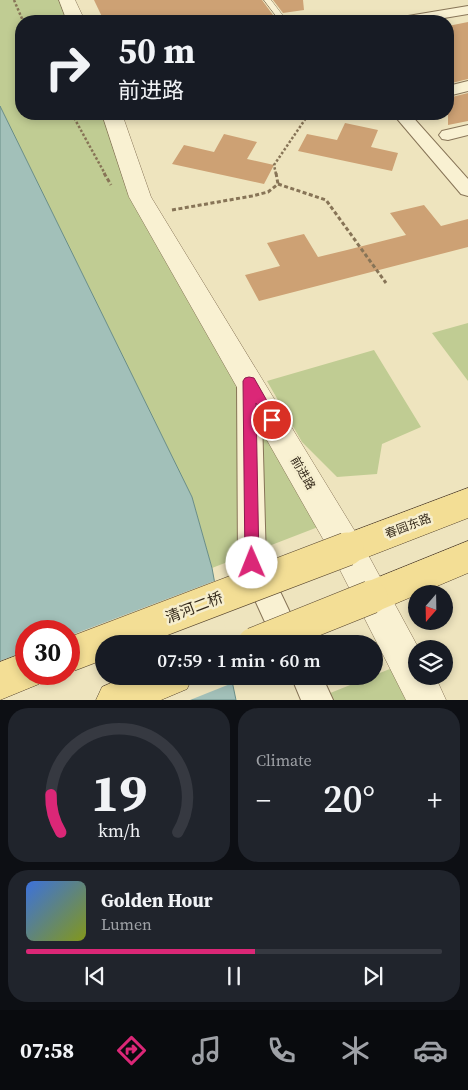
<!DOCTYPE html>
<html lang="en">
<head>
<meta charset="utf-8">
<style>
	:root { --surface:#171b24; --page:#20242c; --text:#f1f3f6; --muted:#9ea1a6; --line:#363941; --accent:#db2777 }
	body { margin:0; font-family:"Source Serif 4","Noto Sans SC",serif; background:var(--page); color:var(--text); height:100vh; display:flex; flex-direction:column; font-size:19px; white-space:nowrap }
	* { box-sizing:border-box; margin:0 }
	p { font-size:16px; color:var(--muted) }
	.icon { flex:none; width:28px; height:28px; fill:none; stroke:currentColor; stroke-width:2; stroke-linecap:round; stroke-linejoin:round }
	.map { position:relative; height:700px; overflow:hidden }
	.side { display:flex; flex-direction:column; gap:8px; padding:8px; background:#0d0f14; flex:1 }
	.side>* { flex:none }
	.top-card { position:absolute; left:15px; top:15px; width:439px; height:105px; border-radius:20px; box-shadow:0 2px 8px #0003; background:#171b24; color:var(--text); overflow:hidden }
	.needle { width:32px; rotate:200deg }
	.buttons { position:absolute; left:408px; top:585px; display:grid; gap:10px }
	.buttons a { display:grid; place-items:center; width:45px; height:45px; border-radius:50%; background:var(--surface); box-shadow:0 2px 8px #0003; font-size:25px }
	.speed { position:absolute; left:15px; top:620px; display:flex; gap:10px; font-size:25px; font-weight:700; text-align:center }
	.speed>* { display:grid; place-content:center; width:65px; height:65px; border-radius:50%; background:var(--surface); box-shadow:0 2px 8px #0003; line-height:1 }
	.speed .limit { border:8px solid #d22; background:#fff; color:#111 }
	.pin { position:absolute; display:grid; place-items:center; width:42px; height:42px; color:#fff; margin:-21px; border:2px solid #fff; border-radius:50%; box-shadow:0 1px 5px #0007 }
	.me { position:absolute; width:55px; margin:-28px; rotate:359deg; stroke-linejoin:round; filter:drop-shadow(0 0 4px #0008) }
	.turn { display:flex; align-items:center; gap:18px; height:105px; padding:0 20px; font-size:22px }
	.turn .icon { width:65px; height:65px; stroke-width:2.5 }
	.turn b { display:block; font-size:35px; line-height:42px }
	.big { font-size:38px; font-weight:600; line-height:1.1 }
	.side .card { flex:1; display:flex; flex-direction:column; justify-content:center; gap:8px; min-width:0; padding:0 18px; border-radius:20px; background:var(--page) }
	.side .dial { align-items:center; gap:0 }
	.dial svg { height:130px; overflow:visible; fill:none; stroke:var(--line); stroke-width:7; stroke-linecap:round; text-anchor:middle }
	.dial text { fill:var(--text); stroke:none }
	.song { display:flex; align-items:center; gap:15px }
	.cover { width:60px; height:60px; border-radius:8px; background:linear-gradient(135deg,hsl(220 70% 55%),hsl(70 70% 35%)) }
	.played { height:5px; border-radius:2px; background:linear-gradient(90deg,var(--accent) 55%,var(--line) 55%) }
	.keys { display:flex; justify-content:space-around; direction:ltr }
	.heat { display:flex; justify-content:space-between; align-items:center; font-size:28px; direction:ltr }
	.side .tiles { flex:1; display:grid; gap:8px; grid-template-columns:1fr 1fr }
	.card:last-child { grid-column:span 2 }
	.trip { position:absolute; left:95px; top:635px; width:288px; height:50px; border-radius:25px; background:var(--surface); box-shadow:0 2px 8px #0003; font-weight:600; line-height:50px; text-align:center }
	.tabs { display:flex; height:80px; justify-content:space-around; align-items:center; background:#090b0e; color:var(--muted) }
	.tabs .icon { width:35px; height:35px }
	.tabs .active { color:var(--accent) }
	.tabs b { font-size:22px; color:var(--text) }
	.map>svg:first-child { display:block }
	.green { fill:#c0cc93 }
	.water { fill:#a2c0b9; stroke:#698d87; fill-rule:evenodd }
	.pier { fill:#eee4be }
	.building { fill:#cda174 }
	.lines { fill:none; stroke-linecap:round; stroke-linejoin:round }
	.service-casing { stroke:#877457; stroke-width:1 }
	.minor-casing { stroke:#877457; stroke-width:2 }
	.tertiary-casing { stroke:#877457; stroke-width:1 }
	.primary-casing { stroke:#54422c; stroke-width:1 }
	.path-far1 { stroke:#877457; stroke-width:2.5; stroke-dasharray:2.5 2; stroke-linecap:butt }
	.path { stroke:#877457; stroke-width:3; stroke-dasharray:4 2.5; stroke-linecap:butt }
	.service { fill:#f9f1d2; fill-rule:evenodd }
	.minor { fill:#f9f1d2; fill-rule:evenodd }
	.tertiary { fill:#f9f1d2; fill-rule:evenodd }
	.primary { fill:#f3de95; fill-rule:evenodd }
	.primary-bridge-casing { stroke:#54422c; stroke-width:34; stroke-linecap:butt }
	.primary-bridge { stroke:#f3de95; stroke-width:33 }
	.route { fill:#db2777; stroke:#8e194d }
	.labels { text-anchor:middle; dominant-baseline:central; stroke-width:5; stroke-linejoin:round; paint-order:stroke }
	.street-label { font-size:12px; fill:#362b1c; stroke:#f6eece }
	.near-street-label { font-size:15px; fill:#362b1c; stroke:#f6eece }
</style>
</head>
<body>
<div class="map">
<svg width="468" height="700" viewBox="0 0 468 700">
	<rect width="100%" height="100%" fill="#eee4be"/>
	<g class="green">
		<polygon points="0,0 67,0 76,21 21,21 21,114 112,114 140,197 331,522 212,568 192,497 0,106"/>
		<polygon points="468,323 468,381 432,333"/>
		<polygon points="374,350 421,427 382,444 377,474 337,477 302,442 267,381"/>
		<polygon points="407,662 427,700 313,700"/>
	</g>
	<path class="water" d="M 0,106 L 192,497 L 212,568 L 226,644 L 104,644 L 104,676 L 231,676 L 236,700 L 0,700 ZM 26,631 L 69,631 L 69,674 L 26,674 Z"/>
	<polygon class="pier" points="217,580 228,644 104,644 104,676 234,676 235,682 190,700 0,700 0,661 26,651 26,674 69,674 69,636"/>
	<g class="building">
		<polygon points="94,0 262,0 273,15 236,21 104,21"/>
		<polygon points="273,0 303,0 304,10 283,13"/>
		<polygon points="468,22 468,79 448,84 448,26"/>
		<polygon points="468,93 468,121 448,125 448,98"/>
		<polygon points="345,123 378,130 371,147 398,153 392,171 298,151 307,134 337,140"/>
		<polygon points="224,134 257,142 247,159 274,165 264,184 172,164 184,145 214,152"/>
		<polygon points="424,205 441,226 468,219 468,247 259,301 245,275 280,266 267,243 304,234 318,257 347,250 406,235 390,213"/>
	</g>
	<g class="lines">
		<defs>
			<polygon id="service" points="264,0 271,0 287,21 280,21"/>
			<g id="minor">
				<polygon points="468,6 468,14 426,21 395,21 397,18 402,17"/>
				<polygon points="468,81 468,91 448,96 448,86"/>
				<polygon points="393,114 410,114 468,179 468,196 461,194"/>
				<polygon points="468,125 468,135 448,140 442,139 439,135 442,131"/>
				<polygon points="249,372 257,374 261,381 266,562 305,644 275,644 238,563 237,381 241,374"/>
				<polygon points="291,676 322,676 333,700 301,700"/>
			</g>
			<g id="tertiary">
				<polygon points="59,0 75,0 85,21 67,21"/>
				<polygon points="102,114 122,114 151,197 359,538 419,649 416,649 416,676 435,676 446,700 406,700 335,560 129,197"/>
			</g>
			<g id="primary">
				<polygon points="468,488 468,518 347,565 335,560 330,549 335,538"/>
				<polygon points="468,541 468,573 371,614 359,609 354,597 359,585"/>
				<polygon points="26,652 26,674 43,674 39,684 0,700 0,662"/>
				<polygon points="127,676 193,676 187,689 161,700 96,700 102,687"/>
			</g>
		</defs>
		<use href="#service" class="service-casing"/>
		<use href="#minor" class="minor-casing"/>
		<use href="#tertiary" class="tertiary-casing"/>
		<use href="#primary" class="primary-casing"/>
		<g class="path-far1">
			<polyline points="14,0 23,21"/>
			<polyline points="72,114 105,174"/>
			<polyline points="276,174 274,165 306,118 288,114"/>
		</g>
		<g class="path">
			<polyline points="104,173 111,185"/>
			<polyline points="276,173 278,184"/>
			<polyline points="172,210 252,196 268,192 278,184 326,200 386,283"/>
		</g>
		<use href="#service" class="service"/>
		<use href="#minor" class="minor"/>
		<use href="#tertiary" class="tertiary"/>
		<use href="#primary" class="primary"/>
		<defs>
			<g id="primary-bridge">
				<polyline points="254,644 371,597"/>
				<polyline points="69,655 347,549"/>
			</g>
		</defs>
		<use href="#primary-bridge" class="primary-bridge-casing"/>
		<use href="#primary-bridge" class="primary-bridge"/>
	</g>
	<polygon class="route" points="249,377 254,378 278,420 276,423 272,425 267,423 256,403 259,563 257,568 252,570 247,568 245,563 243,381 245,378"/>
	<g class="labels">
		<g class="street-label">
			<text transform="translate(303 473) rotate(60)">前进路</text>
			<text transform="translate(408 526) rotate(-21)">春园东路</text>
		</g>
		<g class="near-street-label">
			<text transform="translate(194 607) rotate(-21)">清河二桥</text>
		</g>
	</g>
</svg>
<div class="buttons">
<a><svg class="needle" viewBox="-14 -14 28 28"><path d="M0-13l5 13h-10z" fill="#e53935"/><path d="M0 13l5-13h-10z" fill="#9ea1a6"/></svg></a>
<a><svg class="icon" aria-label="layers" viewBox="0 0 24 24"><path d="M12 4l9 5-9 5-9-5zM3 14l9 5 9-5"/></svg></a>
</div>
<div class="speed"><div class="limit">30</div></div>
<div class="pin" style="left:272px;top:420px;background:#d93025"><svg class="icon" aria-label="arrive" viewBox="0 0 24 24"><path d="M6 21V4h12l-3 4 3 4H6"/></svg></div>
<svg class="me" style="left:252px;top:563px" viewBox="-20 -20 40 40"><circle r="19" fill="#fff"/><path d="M0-13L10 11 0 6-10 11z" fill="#db2777"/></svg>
<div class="trip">07:59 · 1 min · 60 m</div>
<div class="top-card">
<div class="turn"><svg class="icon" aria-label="right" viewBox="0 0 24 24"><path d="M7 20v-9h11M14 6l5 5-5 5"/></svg><div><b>50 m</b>前进路</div></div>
</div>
</div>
<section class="side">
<div class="tiles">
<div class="card dial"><svg viewBox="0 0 100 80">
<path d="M14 69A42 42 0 1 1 86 69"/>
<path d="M14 69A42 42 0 0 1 8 46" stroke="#db2777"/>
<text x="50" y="56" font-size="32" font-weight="700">19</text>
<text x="50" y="72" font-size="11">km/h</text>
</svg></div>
<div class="card"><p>Climate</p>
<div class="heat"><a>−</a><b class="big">20°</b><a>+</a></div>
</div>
<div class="card">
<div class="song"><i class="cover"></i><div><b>Golden Hour</b><p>Lumen</p></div></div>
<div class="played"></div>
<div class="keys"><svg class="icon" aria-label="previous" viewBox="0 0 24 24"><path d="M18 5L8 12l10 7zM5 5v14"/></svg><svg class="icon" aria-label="pause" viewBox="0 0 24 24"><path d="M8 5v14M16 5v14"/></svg><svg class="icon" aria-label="next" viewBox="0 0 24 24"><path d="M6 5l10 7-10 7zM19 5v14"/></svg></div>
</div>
</div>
</section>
<nav class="tabs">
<b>07:58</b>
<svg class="icon active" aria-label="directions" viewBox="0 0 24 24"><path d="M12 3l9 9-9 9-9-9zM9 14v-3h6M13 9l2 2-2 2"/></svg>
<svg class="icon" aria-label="music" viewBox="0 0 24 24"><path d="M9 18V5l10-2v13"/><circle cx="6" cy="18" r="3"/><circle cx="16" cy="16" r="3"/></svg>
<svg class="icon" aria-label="phone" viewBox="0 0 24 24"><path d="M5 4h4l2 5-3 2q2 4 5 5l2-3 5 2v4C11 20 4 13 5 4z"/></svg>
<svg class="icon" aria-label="climate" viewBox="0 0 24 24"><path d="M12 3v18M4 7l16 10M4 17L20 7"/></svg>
<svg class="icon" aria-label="car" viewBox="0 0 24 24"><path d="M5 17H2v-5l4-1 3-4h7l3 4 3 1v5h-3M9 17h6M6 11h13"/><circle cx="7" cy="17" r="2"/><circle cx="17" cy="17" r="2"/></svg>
</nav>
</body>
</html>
